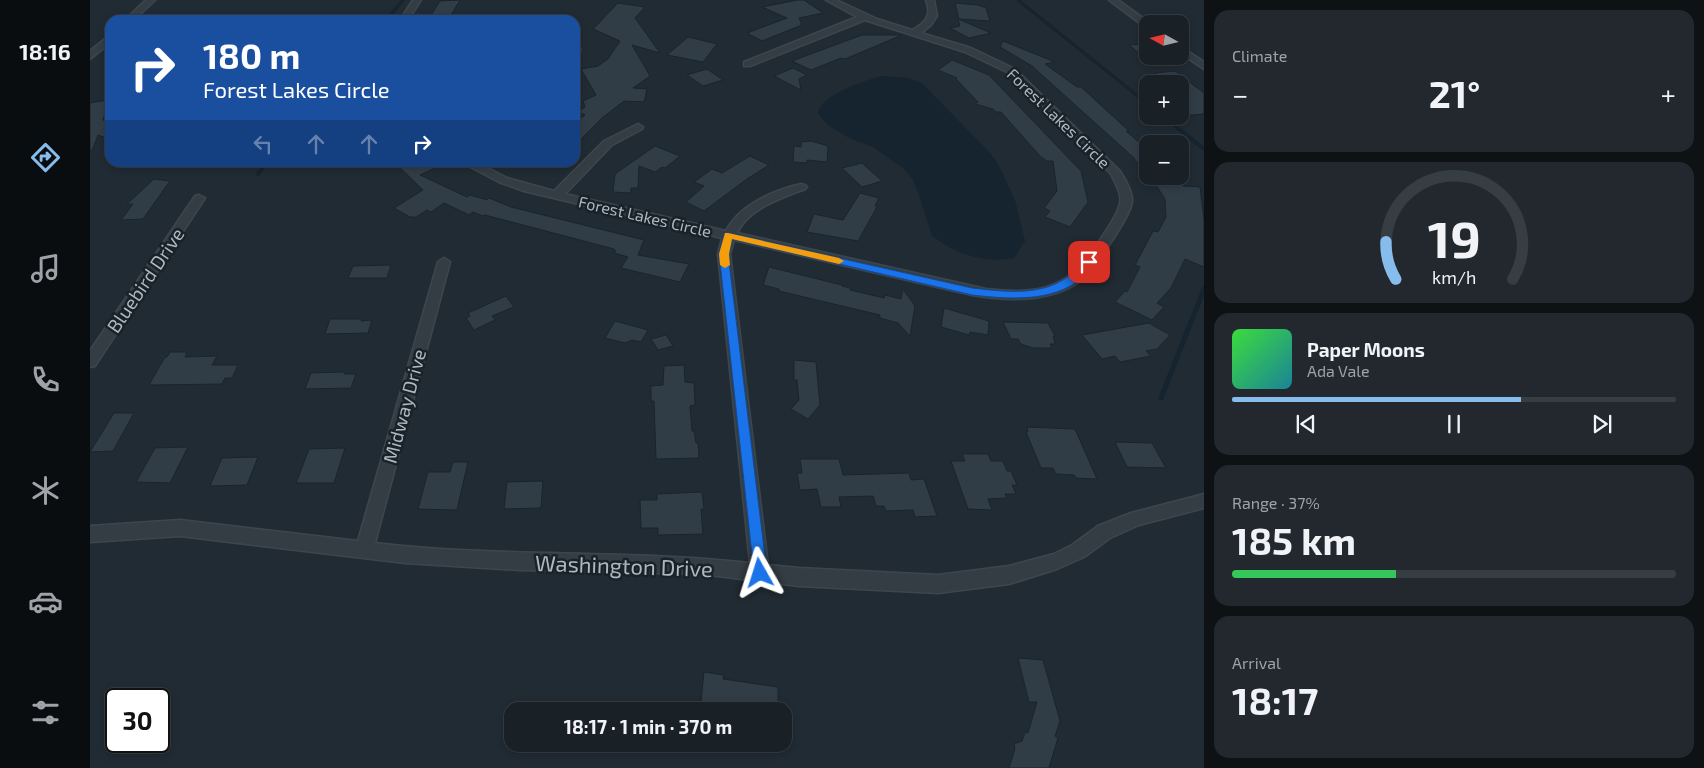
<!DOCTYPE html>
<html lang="en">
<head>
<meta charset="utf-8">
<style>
	:root { --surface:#192026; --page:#22282e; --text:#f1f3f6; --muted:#9fa3a7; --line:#373e43; --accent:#87bded }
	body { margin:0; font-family:"Exo 2",sans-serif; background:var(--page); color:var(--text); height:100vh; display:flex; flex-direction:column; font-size:19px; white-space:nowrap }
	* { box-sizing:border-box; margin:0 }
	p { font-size:16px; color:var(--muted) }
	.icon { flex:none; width:28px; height:28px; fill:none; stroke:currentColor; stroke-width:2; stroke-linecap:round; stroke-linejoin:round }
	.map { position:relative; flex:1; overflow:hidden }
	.sheet { display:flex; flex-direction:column; gap:10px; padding:10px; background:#0e1215; width:500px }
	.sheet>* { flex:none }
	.hud { position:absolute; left:15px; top:15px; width:475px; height:152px; border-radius:15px; box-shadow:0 2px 8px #0003,0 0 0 1px var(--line); background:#1a4fa0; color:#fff; overflow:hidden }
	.needle { width:32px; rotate:278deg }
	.fabs { position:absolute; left:1049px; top:15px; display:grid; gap:10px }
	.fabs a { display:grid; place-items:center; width:50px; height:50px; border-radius:10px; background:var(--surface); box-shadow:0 2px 8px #0003,0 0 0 1px var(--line); font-size:25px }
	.speed { position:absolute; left:15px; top:688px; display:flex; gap:10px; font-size:25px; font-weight:700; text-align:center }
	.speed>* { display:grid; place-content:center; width:65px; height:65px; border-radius:50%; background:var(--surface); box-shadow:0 2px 8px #0003,0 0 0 1px var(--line); line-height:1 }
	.speed .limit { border:2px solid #111; border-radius:8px; background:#fff; color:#111 }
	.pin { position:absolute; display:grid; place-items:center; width:42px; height:42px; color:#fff; margin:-21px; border-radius:10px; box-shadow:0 2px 8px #0006 }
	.me { position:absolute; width:55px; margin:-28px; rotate:354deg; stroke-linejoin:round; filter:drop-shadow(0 0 4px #0008) }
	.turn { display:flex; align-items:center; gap:18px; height:105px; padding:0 15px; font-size:22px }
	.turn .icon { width:65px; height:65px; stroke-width:2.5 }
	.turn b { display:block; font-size:35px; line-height:42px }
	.lanes { display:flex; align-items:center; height:48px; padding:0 15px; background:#0003; justify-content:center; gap:25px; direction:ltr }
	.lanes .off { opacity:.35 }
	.big { font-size:38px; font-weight:700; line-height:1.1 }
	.sheet .card { flex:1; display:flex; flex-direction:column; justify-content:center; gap:8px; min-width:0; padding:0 18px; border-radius:15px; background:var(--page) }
	.sheet .dial { align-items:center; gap:0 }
	.dial svg { height:130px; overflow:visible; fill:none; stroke:var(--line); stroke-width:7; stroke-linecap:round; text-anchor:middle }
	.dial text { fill:var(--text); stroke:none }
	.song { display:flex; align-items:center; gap:15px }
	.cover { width:60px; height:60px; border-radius:8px; background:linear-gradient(135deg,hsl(120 70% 55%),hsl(190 70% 35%)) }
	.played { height:5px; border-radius:2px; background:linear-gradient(90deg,var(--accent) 65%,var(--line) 65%) }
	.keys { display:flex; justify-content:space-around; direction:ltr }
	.heat { display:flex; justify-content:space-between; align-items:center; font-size:28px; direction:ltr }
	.charge { height:8px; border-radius:4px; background:linear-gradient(90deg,#34c759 37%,var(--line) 0) }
	.trip { position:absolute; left:414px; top:702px; width:288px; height:50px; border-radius:15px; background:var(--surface); box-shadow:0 2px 8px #0003,0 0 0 1px var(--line); font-weight:700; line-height:50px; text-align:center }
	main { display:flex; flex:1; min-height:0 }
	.tabs { display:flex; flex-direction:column; width:90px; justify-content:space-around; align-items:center; background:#0a0d0f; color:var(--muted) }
	.tabs .icon { width:35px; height:35px }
	.tabs .selected { color:var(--accent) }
	.tabs b { font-size:22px; color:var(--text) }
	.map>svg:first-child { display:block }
	.water { fill:#16242f }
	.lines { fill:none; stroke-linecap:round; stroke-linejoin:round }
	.stream-far2 { stroke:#16242f; stroke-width:3 }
	.stream-far1 { stroke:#16242f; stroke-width:4 }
	.stream { stroke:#16242f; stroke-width:5 }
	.building { fill:#303d47; stroke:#1b242b }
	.street-casing { stroke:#3d464e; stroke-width:3 }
	.street { fill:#343d44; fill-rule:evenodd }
	.route { fill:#1a73e8; stroke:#114b97 }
	.slow { fill:#f59e0b }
	.labels { text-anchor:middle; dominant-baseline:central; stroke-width:5; stroke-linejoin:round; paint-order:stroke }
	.far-street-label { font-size:16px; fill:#aeb8c1; stroke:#192228 }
	.street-label { font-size:19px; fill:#aeb8c1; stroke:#192228 }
	.near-street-label { font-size:22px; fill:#aeb8c1; stroke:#192228 }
</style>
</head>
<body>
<main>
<nav class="tabs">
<b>18:16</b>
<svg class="icon selected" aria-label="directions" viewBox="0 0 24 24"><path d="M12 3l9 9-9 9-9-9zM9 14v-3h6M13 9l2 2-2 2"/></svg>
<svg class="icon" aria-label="music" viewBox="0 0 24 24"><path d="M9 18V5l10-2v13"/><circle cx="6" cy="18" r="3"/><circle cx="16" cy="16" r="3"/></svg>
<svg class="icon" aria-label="phone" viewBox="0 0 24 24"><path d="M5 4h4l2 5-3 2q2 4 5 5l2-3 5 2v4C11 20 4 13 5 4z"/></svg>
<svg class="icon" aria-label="climate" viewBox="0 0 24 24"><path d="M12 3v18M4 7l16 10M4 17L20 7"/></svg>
<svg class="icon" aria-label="car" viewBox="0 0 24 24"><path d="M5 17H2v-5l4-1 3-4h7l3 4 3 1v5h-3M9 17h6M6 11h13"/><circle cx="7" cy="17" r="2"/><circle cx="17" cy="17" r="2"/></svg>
<svg class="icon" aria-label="filters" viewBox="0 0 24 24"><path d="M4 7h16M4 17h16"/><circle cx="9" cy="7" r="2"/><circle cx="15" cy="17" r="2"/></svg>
</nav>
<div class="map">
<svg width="1114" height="768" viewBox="0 0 1114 768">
	<rect width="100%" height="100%" fill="#212b33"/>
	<path class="water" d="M 792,76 L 818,78 L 832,83 L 900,153 L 908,164 L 925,200 L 935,241 L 924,258 C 894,264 866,254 842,236 L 828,192 L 823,180 L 814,169 L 783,147 L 761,139 L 738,125 L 728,114 C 728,96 776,80 792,76 Z"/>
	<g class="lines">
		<g class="stream-far2">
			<polyline points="928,0 1058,104"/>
			<polyline points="296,20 313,0"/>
			<polyline points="1073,116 1087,127"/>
		</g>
		<g class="stream-far1">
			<polyline points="1085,126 1114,149"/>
			<polyline points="168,174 177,162"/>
		</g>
		<polyline class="stream" points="1071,398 1114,289"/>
	</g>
	<g class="building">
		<polygon points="370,0 358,20 338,20 350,1"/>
		<polygon points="708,0 714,0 733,13 709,18 712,25 672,41 657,33 697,18 672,7"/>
		<polygon points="528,3 555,7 545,18 570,53 542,45 560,76 543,88 557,89 554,102 534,101 512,118 485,145 485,122 495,115 488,112 495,107 493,101 506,95 491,69 508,66 518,59 530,41 503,29"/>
		<polygon points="865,3 888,5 896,8 900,21 869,19"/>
		<polygon points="868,19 901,33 879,38 860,28 870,26"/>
		<polygon points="772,35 812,35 755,59 751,58 721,70 702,61"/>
		<polygon points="598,37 627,44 613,62 577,55"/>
		<polygon points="913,41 965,62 955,64 987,87 991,87 1039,131 1036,131 1058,150 1058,179 1044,158 942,66 910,47"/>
		<polygon points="1057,44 1058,56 1074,56 1055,58 1039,45"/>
		<polygon points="862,60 899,75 991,171 998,202 980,227 955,217 960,211 954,208 967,191 963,161 957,161 951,157 911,112 906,112 903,109 885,104 888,102 866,79 867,78 848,70"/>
		<polygon points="703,68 717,75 709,79 711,90 684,76"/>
		<polygon points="617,69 633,80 613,86 597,75"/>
		<polygon points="1085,71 1114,93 1114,114 1090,116 1090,84 1080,84 1065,73"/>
		<polygon points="17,100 14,108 17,107 13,120 20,122 20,133 13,137 8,135 2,151 0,151 0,103"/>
		<polygon points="721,141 738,146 737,162 717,160 717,163 703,162 704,146 711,147 711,142"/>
		<polygon points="565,146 590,156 575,168 572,167 565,172 549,166 548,188 541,188 541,193 523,192 525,174"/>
		<polygon points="660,156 679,165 657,179 614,211 596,202 614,186 604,182 622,169 632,173"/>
		<polygon points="304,162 358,162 330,175 377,197 380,195 397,200 399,198 421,207 554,240 548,255 599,264 590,282 531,268 538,257 524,253 526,251 524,249 395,215 393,216 383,212 379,215 354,203 341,212 337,210 326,217 320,217 304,208 333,190"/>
		<polygon points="772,163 792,181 772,187 752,168"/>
		<polygon points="1060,176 1087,177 1093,186 1110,187 1114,220 1114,267 1095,259 1081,288 1067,303 1074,307 1062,320 1025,302 1035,291 1037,292 1050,267 1045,265 1063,231 1068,232 1076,217 1075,199"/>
		<polygon points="64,179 80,181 53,219 31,220 43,204 37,204"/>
		<polygon points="770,193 789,198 785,206 787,207 768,241 717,232 724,214 753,220"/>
		<polygon points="301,265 297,278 258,278 263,266"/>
		<polygon points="679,267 752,285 752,286 760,288 760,290 794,298 795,295 811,299 813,289 825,306 820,336 808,323 790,318 790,315 689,291 689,289 673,285"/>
		<polygon points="416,296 424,307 402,316 405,320 384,330 376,318 380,316 378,313"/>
		<polygon points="854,308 899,321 898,335 880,332 879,335 851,327"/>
		<polygon points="240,319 272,319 271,321 282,320 278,333 235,334"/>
		<polygon points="525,321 558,330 551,342 542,340 535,343 515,338"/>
		<polygon points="913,322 958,323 965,336 963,336 965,344 960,344 962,348 943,348 931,344 928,339 921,339"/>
		<polygon points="1059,323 1080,335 1067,349 1056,351 1061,356 1030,362 1025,356 1012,359 992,335"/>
		<polygon points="576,335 583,346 568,350 561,339"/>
		<polygon points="80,352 97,352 95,357 127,356 122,365 148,365 142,378 135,378 132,384 59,385 75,357 77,357"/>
		<polygon points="704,360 726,362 730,405 718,419 701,409 709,400 707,380 704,380"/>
		<polygon points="594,365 595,382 604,383 605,405 600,406 602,431 604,431 606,443 608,443 609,458 566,459 564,401 561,401 561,386 573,385 574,366"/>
		<polygon points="255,372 254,374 266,374 261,388 215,389 221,373"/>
		<polygon points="24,413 44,413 23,451 0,452"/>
		<polygon points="937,427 985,429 1007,479 986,478 984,475 966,474 963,468 951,468 936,432 938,432"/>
		<polygon points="1025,442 1062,443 1076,468 1037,467"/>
		<polygon points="98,447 80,483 46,482 65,448"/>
		<polygon points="255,448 244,483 206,483 219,449"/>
		<polygon points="872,454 898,454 901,461 913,461 917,471 921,471 927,485 922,485 926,494 915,494 917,498 898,499 902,510 878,509 861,461 875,461"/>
		<polygon points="168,457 157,485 120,486 132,458"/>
		<polygon points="710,459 749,459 753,475 819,473 821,480 834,479 847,516 825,517 823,510 796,511 794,506 786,506 783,496 749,497 751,507 731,507 727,489 710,490 707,473 712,473"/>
		<polygon points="363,462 378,462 367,510 328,509 338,472 360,472"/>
		<polygon points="453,481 451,508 414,509 417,482"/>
		<polygon points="612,492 614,509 611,509 613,534 568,535 568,528 551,528 550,500 567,500 567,494"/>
		<polygon points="928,658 953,660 970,721 965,736 968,738 959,768 919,768 925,749 924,744 932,741 935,732 938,733 947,702 939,702"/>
		<polygon points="614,672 634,675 633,679 688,687 688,711 610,711"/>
	</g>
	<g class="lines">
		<defs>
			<g id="street">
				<polygon points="56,0 65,0 44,20 35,20"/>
				<polygon points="323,0 331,0 318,20 310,20"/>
				<path d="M 736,0 L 746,0 L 787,19 L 822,30 C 836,23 842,15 836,0 L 844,0 L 847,16 L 841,25 L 831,33 L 881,48 L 925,69 L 1030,171 C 1035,179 1043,192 1042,202 C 1040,217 1004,269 992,279 C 986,285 977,289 969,292 C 941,302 911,300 882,295 L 644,240 L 640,254 L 678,565 L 709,568 L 848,575 L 919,566 L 964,554 L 982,545 L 1008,526 L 1041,513 L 1114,494 L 1114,508 L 1049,525 L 1020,538 L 994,557 L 967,569 L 919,584 L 848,593 L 709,586 L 611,574 L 430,570 L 315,563 L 90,536 L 0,542 L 0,526 L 90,520 L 268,541 L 348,262 L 354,258 L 360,262 L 285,543 C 409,558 535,549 660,563 L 628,254 L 632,238 L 434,191 L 409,182 L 371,162 L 386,162 L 417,178 L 464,191 L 514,141 L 548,124 L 553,127 L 552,129 L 522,145 L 475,194 L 636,231 C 649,205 684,190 711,184 L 715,185 L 717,187 L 715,189 C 690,199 659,208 647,233 L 896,289 C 917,291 940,293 960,286 C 968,283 977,278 983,273 C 995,263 1028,217 1030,203 C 1032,193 1025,183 1021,174 L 919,73 L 875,52 L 775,20 L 660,66 L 654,66 L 654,62 L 767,17 Z"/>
				<polygon points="1019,0 1028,0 1061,24 1058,24 1058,27 1055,27"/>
				<polygon points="20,35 20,43 0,59 0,51"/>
				<polygon points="485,46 490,48 490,52 485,52"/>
				<polygon points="1090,46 1114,62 1114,69 1090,53"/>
				<polygon points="109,195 115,198 5,366 0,367 0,351 105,196"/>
			</g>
		</defs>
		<use href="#street" class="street-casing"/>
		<use href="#street" class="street"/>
	</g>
	<path class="route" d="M 635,233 L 638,233 L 882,288 C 924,293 968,298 995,259 L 999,258 L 1003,262 C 1000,267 997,274 992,278 C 962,303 918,299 882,295 L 642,239 L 639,254 L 639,262 L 677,573 L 675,577 L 670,579 L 666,577 L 664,573 L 630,262 L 629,254 Z"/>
	<polygon class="slow" points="635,233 638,233 749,258 754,261 749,264 642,239 639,254 640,265 635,268 630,265 629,254"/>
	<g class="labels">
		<g class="far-street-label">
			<text transform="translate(969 118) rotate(44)">Forest Lakes Circle</text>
			<text transform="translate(555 216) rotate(13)">Forest Lakes Circle</text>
		</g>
		<g class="street-label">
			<text transform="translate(55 280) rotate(-56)">Bluebird Drive</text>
			<text transform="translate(314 406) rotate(-75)">Midway Drive</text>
		</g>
		<g class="near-street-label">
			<text transform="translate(534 565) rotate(2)">Washington Drive</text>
		</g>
	</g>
</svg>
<div class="fabs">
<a><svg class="needle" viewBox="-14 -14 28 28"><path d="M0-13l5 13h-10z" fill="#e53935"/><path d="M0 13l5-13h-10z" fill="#9fa3a7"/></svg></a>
<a>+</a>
<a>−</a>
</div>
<div class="speed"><div class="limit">30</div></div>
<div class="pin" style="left:999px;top:262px;background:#d93025"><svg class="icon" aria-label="arrive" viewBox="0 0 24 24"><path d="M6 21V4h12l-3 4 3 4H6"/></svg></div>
<svg class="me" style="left:670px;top:573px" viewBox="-20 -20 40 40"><path d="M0-17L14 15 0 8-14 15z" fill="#1a73e8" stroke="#fff" stroke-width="4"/></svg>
<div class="trip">18:17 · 1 min · 370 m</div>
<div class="hud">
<div class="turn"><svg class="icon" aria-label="right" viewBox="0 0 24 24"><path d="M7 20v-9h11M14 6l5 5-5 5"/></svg><div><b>180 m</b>Forest Lakes Circle</div></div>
<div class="lanes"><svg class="icon off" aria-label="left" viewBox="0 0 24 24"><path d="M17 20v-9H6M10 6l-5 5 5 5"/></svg><svg class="icon off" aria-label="ahead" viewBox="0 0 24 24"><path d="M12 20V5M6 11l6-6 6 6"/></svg><svg class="icon off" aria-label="ahead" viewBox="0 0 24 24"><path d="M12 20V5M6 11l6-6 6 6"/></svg><svg class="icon" aria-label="right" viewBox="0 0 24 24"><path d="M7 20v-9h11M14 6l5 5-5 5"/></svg></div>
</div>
</div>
<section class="sheet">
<div class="card"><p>Climate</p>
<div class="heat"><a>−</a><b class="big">21°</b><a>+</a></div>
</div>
<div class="card dial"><svg viewBox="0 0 100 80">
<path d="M14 69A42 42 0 1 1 86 69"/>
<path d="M14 69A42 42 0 0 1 8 46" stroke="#87bded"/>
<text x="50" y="56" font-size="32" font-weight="700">19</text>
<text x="50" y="72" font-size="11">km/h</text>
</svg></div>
<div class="card">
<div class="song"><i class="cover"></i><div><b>Paper Moons</b><p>Ada Vale</p></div></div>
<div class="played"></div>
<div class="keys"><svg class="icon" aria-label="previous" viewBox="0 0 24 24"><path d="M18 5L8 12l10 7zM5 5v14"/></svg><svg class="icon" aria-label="pause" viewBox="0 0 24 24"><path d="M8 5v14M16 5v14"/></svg><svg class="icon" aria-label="next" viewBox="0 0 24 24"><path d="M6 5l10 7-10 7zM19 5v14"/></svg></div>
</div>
<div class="card"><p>Range · 37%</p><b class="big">185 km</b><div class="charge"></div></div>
<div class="card"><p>Arrival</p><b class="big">18:17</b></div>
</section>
</main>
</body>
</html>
